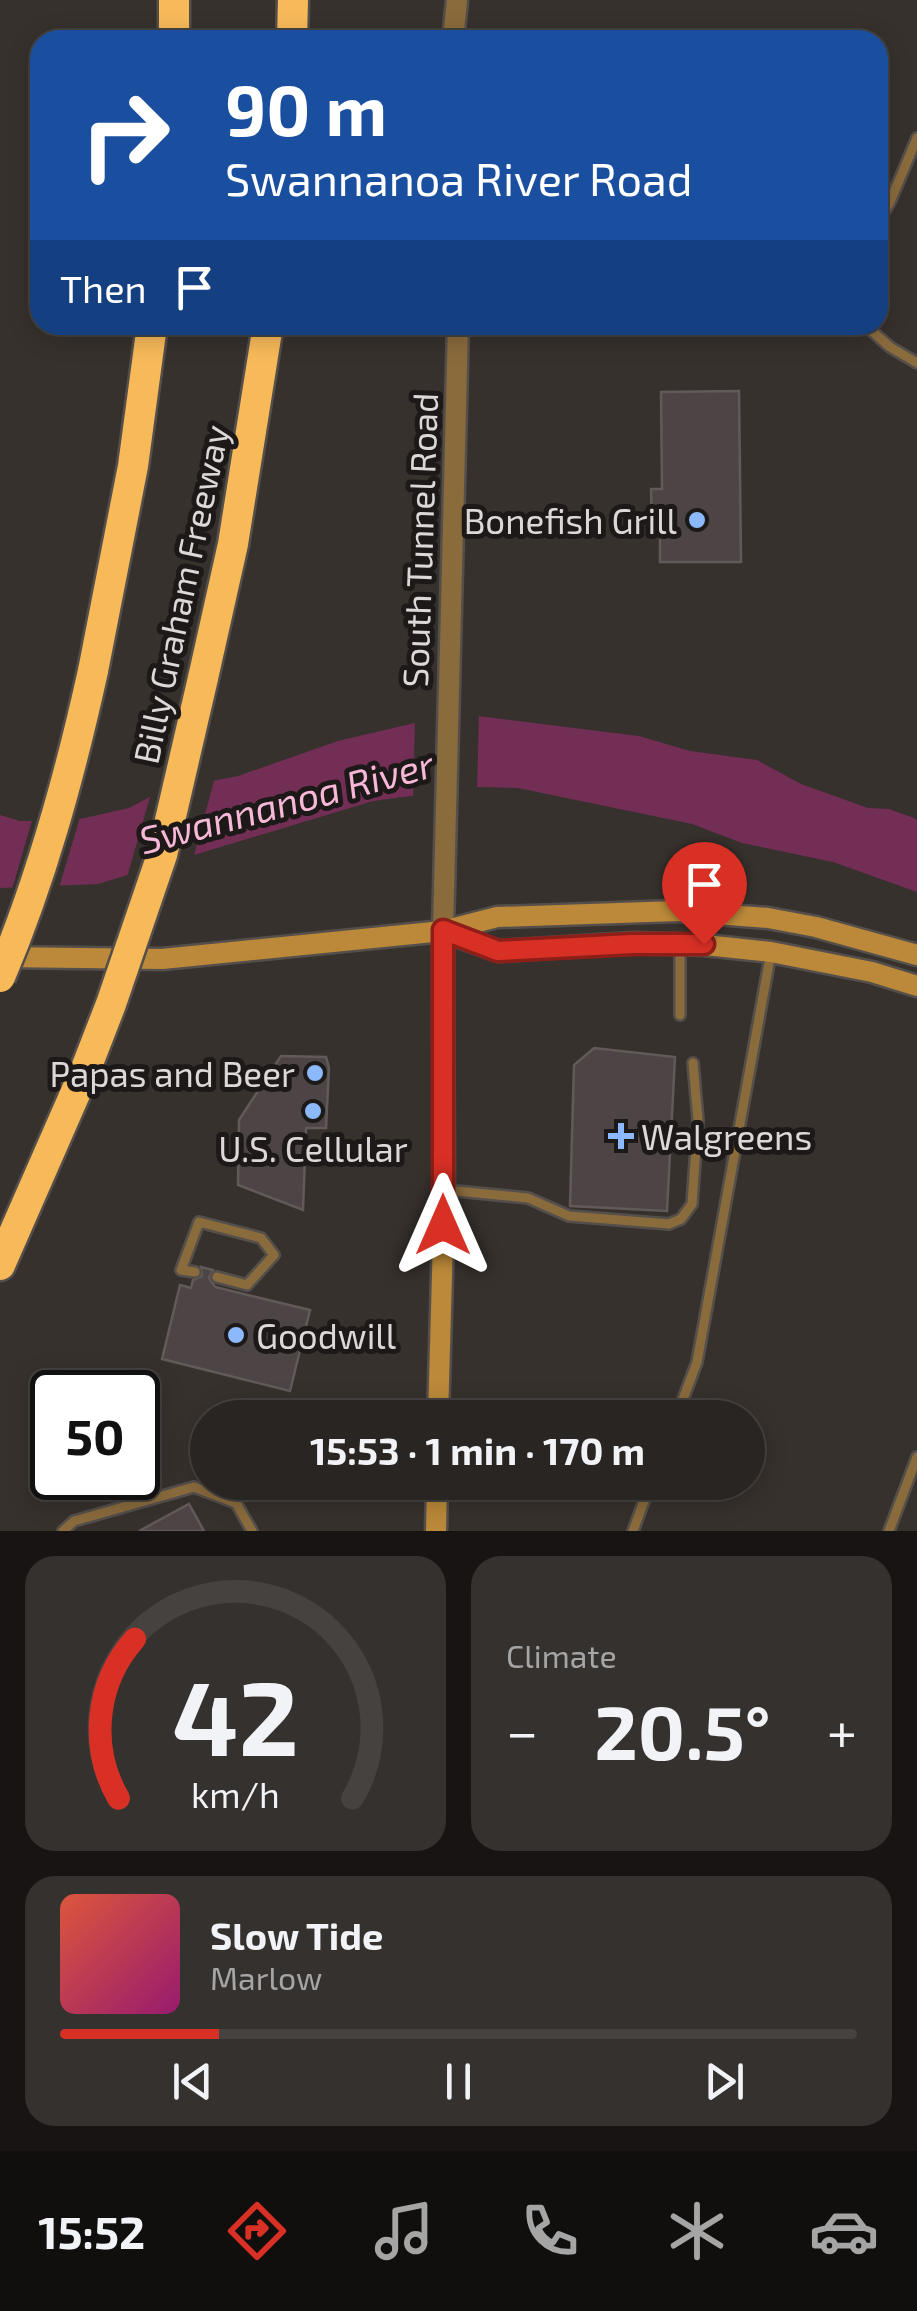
<!DOCTYPE html>
<html lang="en">
<head>
<meta charset="utf-8">
<style>
	:root { --surface:#292522; --page:#35312f; --text:#f1f3f6; --muted:#a5a5a5; --line:#454240; --accent:#d93025 }
	body { margin:0; font-family:"Exo 2",sans-serif; background:var(--page); color:var(--text); height:100vh; display:flex; flex-direction:column; font-size:38px; white-space:nowrap }
	* { box-sizing:border-box; margin:0 }
	p { font-size:32px; color:var(--muted) }
	.icon { flex:none; width:55px; height:55px; fill:none; stroke:currentColor; stroke-width:2; stroke-linecap:round; stroke-linejoin:round }
	.map { position:relative; height:1531px; overflow:hidden }
	.sheet { display:flex; flex-direction:column; gap:25px; padding:25px; background:#171413; flex:1 }
	.sheet>* { flex:none }
	.hud { position:absolute; left:30px; top:30px; width:858px; height:305px; border-radius:30px; box-shadow:0 5px 25px #0003,0 0 0 2px var(--line); background:#1a4fa0; color:#fff; overflow:hidden }
	.speed { position:absolute; left:30px; top:1370px; display:flex; gap:20px; font-size:50px; font-weight:700; text-align:center }
	.speed>* { display:grid; place-content:center; width:130px; height:130px; border-radius:50%; background:var(--surface); box-shadow:0 5px 25px #0003,0 0 0 2px var(--line); line-height:1 }
	.speed .limit { border:5px solid #111; border-radius:15px; background:#fff; color:#111 }
	.pin { position:absolute; display:grid; place-items:center; width:85px; height:85px; color:#fff; margin:-102px -42px; border-radius:50% 50% 50% 0; rotate:-45deg; box-shadow:0 0 10px #0007 }
	.pin .icon { rotate:45deg }
	.me { position:absolute; width:110px; margin:-55px; rotate:0deg; stroke-linejoin:round; filter:drop-shadow(0 0 8px #0008) }
	.turn { display:flex; align-items:center; gap:35px; height:210px; padding:0 30px; font-size:45px }
	.turn .icon { width:130px; height:130px; stroke-width:2.5 }
	.turn b { display:block; font-size:70px; line-height:85px }
	.then { display:flex; align-items:center; height:95px; padding:0 30px; background:#0003; gap:20px; font-size:38px }
	.big { font-size:75px; font-weight:700; line-height:1.1 }
	.sheet .card { flex:1; display:flex; flex-direction:column; justify-content:center; gap:15px; min-width:0; padding:0 35px; border-radius:30px; background:var(--page) }
	.sheet .dial { align-items:center; gap:0 }
	.dial svg { height:260px; overflow:visible; fill:none; stroke:var(--line); stroke-width:7; stroke-linecap:round; text-anchor:middle }
	.dial text { fill:var(--text); stroke:none }
	.song { display:flex; align-items:center; gap:30px }
	.cover { width:120px; height:120px; border-radius:15px; background:linear-gradient(135deg,hsl(10 70% 55%),hsl(320 70% 35%)) }
	.played { height:10px; border-radius:5px; background:linear-gradient(90deg,var(--accent) 20%,var(--line) 20%) }
	.keys { display:flex; justify-content:space-around; direction:ltr }
	.heat { display:flex; justify-content:space-between; align-items:center; font-size:55px; direction:ltr }
	.sheet .tiles { flex:1; display:grid; gap:25px; grid-template-columns:1fr 1fr }
	.card:last-child { grid-column:span 2 }
	.trip { position:absolute; left:190px; top:1400px; width:575px; height:100px; border-radius:50px; background:var(--surface); box-shadow:0 5px 25px #0003,0 0 0 2px var(--line); font-weight:700; line-height:100px; text-align:center }
	.dock { display:flex; height:160px; justify-content:space-around; align-items:center; background:#100f0e; color:var(--muted) }
	.dock .icon { width:70px; height:70px }
	.dock .current { color:var(--accent) }
	.dock b { font-size:45px; color:var(--text) }
	.map>svg:first-child { display:block }
	.water { fill:#722e55 }
	.pier { fill:#37312d }
	.building { fill:#4d4545; stroke:#625959; stroke-width:2.5 }
	.lines { fill:none; stroke-linecap:round; stroke-linejoin:round }
	.service-casing { stroke:#554f4b; stroke-width:14 }
	.tertiary-casing { stroke:#554f4b; stroke-width:25 }
	.secondary-casing { stroke:#554f4b; stroke-width:25 }
	.motorway-casing { stroke:#554f4b; stroke-width:35 }
	.service { stroke:#8a6b3c; stroke-width:9 }
	.tertiary { stroke:#8a6b3c; stroke-width:20 }
	.secondary { stroke:#bb8939; stroke-width:20 }
	.motorway { stroke:#f8ba59; stroke-width:30 }
	.motorway-bridge-casing { stroke:#554f4b; stroke-width:35; stroke-linecap:butt }
	.motorway-bridge { stroke:#f8ba59; stroke-width:30 }
	.route-casing { stroke:#8d1f18; stroke-width:25 }
	.route { stroke:#d93025; stroke-width:18 }
	.poi-dot { fill:#8cb9fc; stroke:#1c1918; stroke-width:4 }
	.labels { text-anchor:middle; dominant-baseline:central; stroke-width:10; stroke-linejoin:round; paint-order:stroke }
	.poi-label { font-size:35px; fill:#dcd8d6; stroke:#1c1918; text-anchor:end }
	.street-label { font-size:35px; fill:#dcd8d6; stroke:#1c1918 }
	.water-label { font-size:38px; font-style:italic; fill:#f7b8d8; stroke:#1c1918 }
</style>
</head>
<body>
<div class="map">
<svg width="917" height="1531" viewBox="0 0 917 1531">
	<rect width="100%" height="100%" fill="#37312d"/>
	<polygon class="water" points="470,715 639,736 690,751 757,760 801,784 868,808 889,809 914,818 917,820 917,892 833,862 742,843 692,824 518,788 478,787 373,801 98,884 0,888 0,815 20,821 71,821 129,808 161,791 238,776 338,741 419,722"/>
	<g class="pier">
		<polygon points="470,710 479,711 477,792 413,801 415,718"/>
		<polygon points="215,777 192,863 126,881 152,790"/>
		<polygon points="81,814 58,891 11,893 33,817"/>
	</g>
	<g class="building">
		<polygon points="739,391 741,562 660,562 660,530 652,530 651,489 662,489 661,392"/>
		<polygon points="594,1048 675,1057 667,1211 570,1206 574,1065"/>
		<polygon points="281,1056 326,1057 329,1068 326,1128 306,1128 303,1210 238,1185 239,1120"/>
		<polygon points="201,1267 213,1270 209,1278 215,1287 310,1310 290,1391 162,1359 180,1285 191,1288 193,1280 202,1276"/>
		<polygon points="189,1504 204,1531 139,1531"/>
	</g>
	<g class="lines">
		<defs>
			<g id="service">
				<polyline points="878,222 890,202 917,138"/>
				<polyline points="865,325 890,347 917,363"/>
				<polyline points="680,944 680,1015"/>
				<polyline points="446,1190 528,1198 569,1216 669,1224 681,1219 692,1204 698,1120 693,1063"/>
				<polyline points="195,1272 181,1270 199,1222 261,1238 274,1255 247,1285 217,1277"/>
				<polyline points="676,1418 697,1362 771,952"/>
				<polyline points="63,1531 74,1521 194,1487 236,1503 252,1531"/>
				<polyline points="633,1531 651,1482"/>
				<polyline points="889,1531 917,1457"/>
			</g>
			<g id="tertiary">
				<polyline points="453,40 457,0"/>
				<polyline points="443,931 458,325"/>
			</g>
			<g id="secondary">
				<polyline points="443,931 498,951 633,943 705,945 771,952 872,972 917,986"/>
				<polyline points="0,957 162,959 443,931 497,917 677,911 768,918 816,927 917,955"/>
				<polyline points="438,1418 444,1203 443,931"/>
				<polyline points="436,1531 437,1482"/>
			</g>
			<g id="motorway">
				<polyline points="174,0 174,40"/>
				<polyline points="292,40 293,0"/>
				<polyline points="93,671 133,466 152,325"/>
				<polyline points="203,678 233,544 268,325"/>
				<polyline points="0,1265 85,1071"/>
			</g>
		</defs>
		<use href="#service" class="service-casing"/>
		<use href="#tertiary" class="tertiary-casing"/>
		<use href="#secondary" class="secondary-casing"/>
		<use href="#motorway" class="motorway-casing"/>
		<use href="#service" class="service"/>
		<use href="#tertiary" class="tertiary"/>
		<use href="#secondary" class="secondary"/>
		<use href="#motorway" class="motorway"/>
		<defs>
			<g id="motorway-bridge">
				<path d="M 0,977 C 42,878 70,775 93,671"/>
				<polyline points="85,1071 111,1004 162,855 203,678"/>
			</g>
		</defs>
		<use href="#motorway-bridge" class="motorway-bridge-casing"/>
		<use href="#motorway-bridge" class="motorway-bridge"/>
	</g>
	<g class="lines">
		<defs>
			<polyline id="route" points="443,1225 443,930 498,951 632,944 704,944"/>
		</defs>
		<use href="#route" class="route-casing"/>
		<use href="#route" class="route"/>
	</g>
	<g class="poi-dot">
		<circle cx="697" cy="520" r="10"/>
		<circle cx="315" cy="1073" r="10"/>
		<circle cx="313" cy="1111" r="10"/>
		<path d="M616 1121h10v10h10v10h-10v10h-10v-10h-10v-10h10z"/>
		<circle cx="236" cy="1335" r="10"/>
	</g>
	<g class="labels">
		<g class="poi-label">
			<text x="677" y="520">Bonefish Grill</text>
			<text x="295" y="1073">Papas and Beer</text>
			<text x="641" y="1136" text-anchor="start">Walgreens</text>
			<text x="313" y="1148" text-anchor="middle">U.S. Cellular</text>
			<text x="256" y="1335" text-anchor="start">Goodwill</text>
		</g>
		<g class="street-label">
			<text transform="translate(419 540) rotate(-88)">South Tunnel Road</text>
			<text transform="translate(180 594) rotate(-78)">Billy Graham Freeway</text>
		</g>
		<g class="water-label">
			<text transform="translate(286 801) rotate(-15)">Swannanoa River</text>
		</g>
	</g>
</svg>
<div class="speed"><div class="limit">50</div></div>
<div class="pin" style="left:704px;top:944px;background:#d93025"><svg class="icon" aria-label="arrive" viewBox="0 0 24 24"><path d="M6 21V4h12l-3 4 3 4H6"/></svg></div>
<svg class="me" style="left:443px;top:1225px" viewBox="-20 -20 40 40"><path d="M0-17L14 15 0 8-14 15z" fill="#d93025" stroke="#fff" stroke-width="4"/></svg>
<div class="trip">15:53 · 1 min · 170 m</div>
<div class="hud">
<div class="turn"><svg class="icon" aria-label="right" viewBox="0 0 24 24"><path d="M7 20v-9h11M14 6l5 5-5 5"/></svg><div><b>90 m</b>Swannanoa River Road</div></div>
<div class="then">Then<svg class="icon" aria-label="arrive" viewBox="0 0 24 24"><path d="M6 21V4h12l-3 4 3 4H6"/></svg></div>
</div>
</div>
<section class="sheet">
<div class="tiles">
<div class="card dial"><svg viewBox="0 0 100 80">
<path d="M14 69A42 42 0 1 1 86 69"/>
<path d="M14 69A42 42 0 0 1 19 20" stroke="#d93025"/>
<text x="50" y="56" font-size="32" font-weight="700">42</text>
<text x="50" y="72" font-size="11">km/h</text>
</svg></div>
<div class="card"><p>Climate</p>
<div class="heat"><a>−</a><b class="big">20.5°</b><a>+</a></div>
</div>
<div class="card">
<div class="song"><i class="cover"></i><div><b>Slow Tide</b><p>Marlow</p></div></div>
<div class="played"></div>
<div class="keys"><svg class="icon" aria-label="previous" viewBox="0 0 24 24"><path d="M18 5L8 12l10 7zM5 5v14"/></svg><svg class="icon" aria-label="pause" viewBox="0 0 24 24"><path d="M8 5v14M16 5v14"/></svg><svg class="icon" aria-label="next" viewBox="0 0 24 24"><path d="M6 5l10 7-10 7zM19 5v14"/></svg></div>
</div>
</div>
</section>
<nav class="dock">
<b>15:52</b>
<svg class="icon current" aria-label="directions" viewBox="0 0 24 24"><path d="M12 3l9 9-9 9-9-9zM9 14v-3h6M13 9l2 2-2 2"/></svg>
<svg class="icon" aria-label="music" viewBox="0 0 24 24"><path d="M9 18V5l10-2v13"/><circle cx="6" cy="18" r="3"/><circle cx="16" cy="16" r="3"/></svg>
<svg class="icon" aria-label="phone" viewBox="0 0 24 24"><path d="M5 4h4l2 5-3 2q2 4 5 5l2-3 5 2v4C11 20 4 13 5 4z"/></svg>
<svg class="icon" aria-label="climate" viewBox="0 0 24 24"><path d="M12 3v18M4 7l16 10M4 17L20 7"/></svg>
<svg class="icon" aria-label="car" viewBox="0 0 24 24"><path d="M5 17H2v-5l4-1 3-4h7l3 4 3 1v5h-3M9 17h6M6 11h13"/><circle cx="7" cy="17" r="2"/><circle cx="17" cy="17" r="2"/></svg>
</nav>
</body>
</html>
